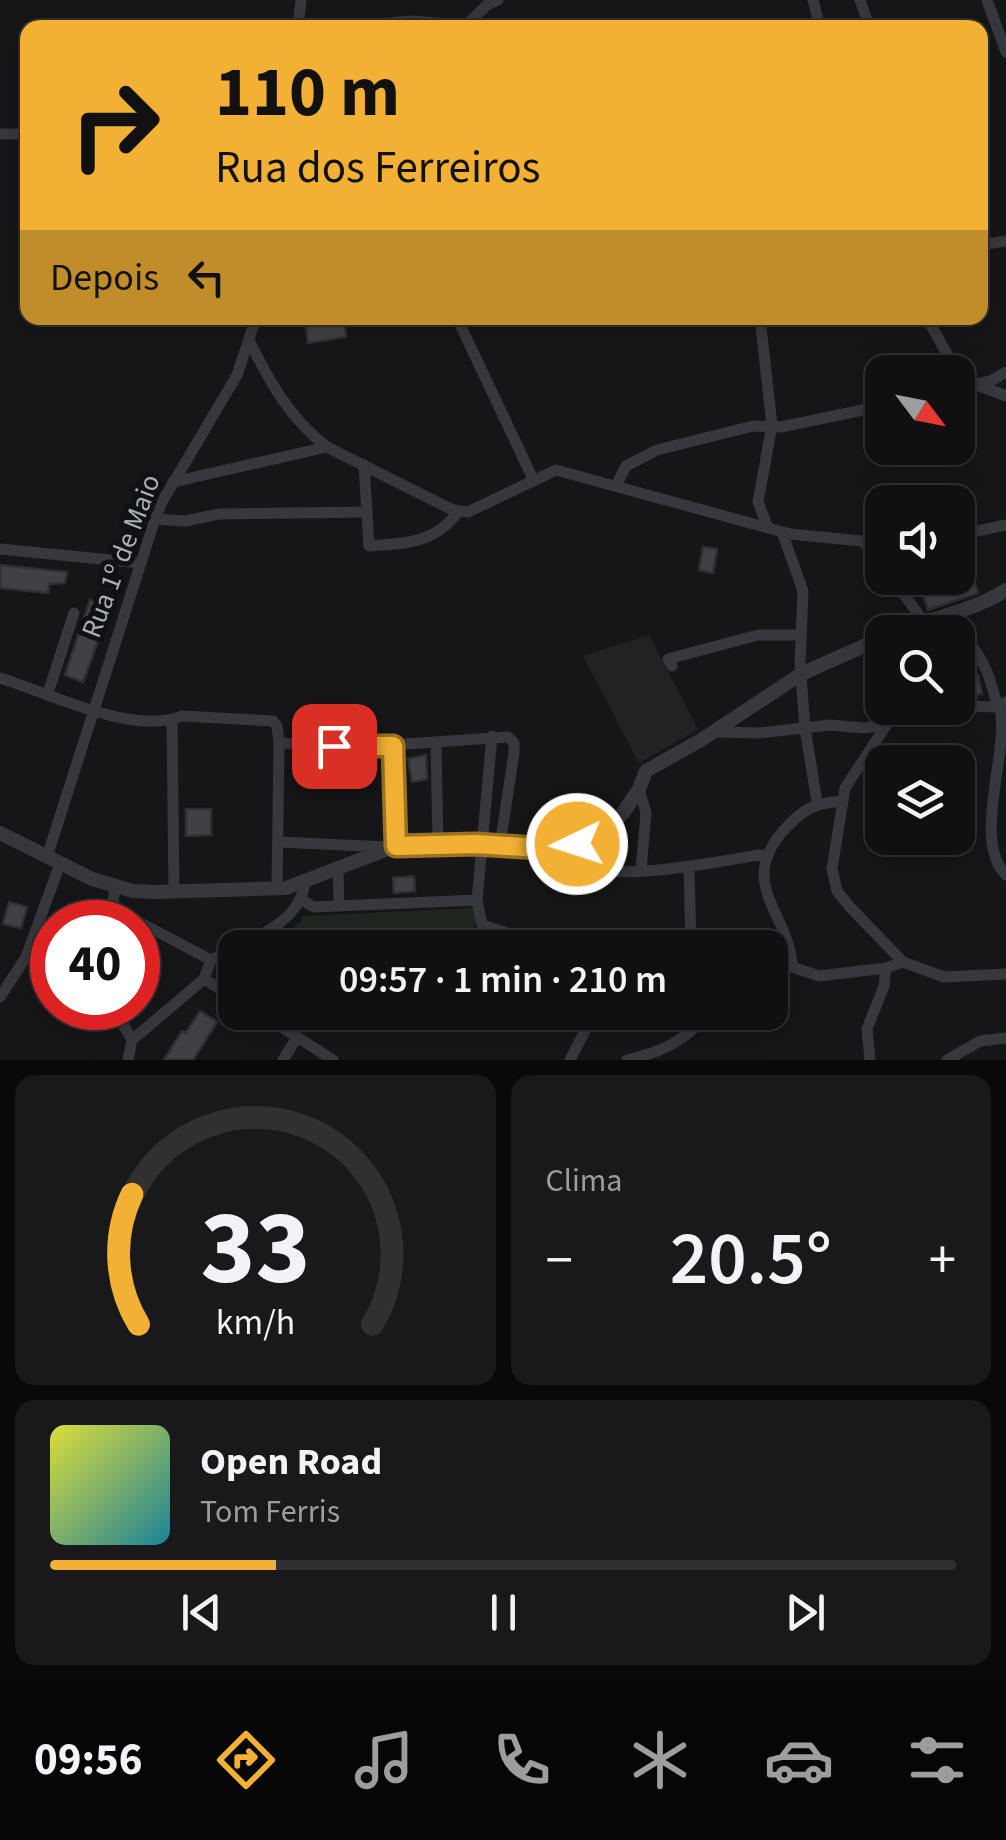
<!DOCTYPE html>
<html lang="pt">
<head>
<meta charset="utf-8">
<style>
	:root { --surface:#101012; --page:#19191b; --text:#f1f3f6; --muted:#9c9d9f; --line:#303032; --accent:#f2b134 }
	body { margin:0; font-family:"Source Sans 3",sans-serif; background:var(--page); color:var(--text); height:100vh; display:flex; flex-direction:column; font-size:38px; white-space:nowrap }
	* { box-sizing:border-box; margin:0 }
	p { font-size:32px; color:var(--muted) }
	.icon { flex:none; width:55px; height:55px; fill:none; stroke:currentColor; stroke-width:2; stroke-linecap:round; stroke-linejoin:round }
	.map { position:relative; height:1060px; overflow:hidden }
	.details { display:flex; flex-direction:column; gap:15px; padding:15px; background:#09090a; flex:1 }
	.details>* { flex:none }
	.hud { position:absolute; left:20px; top:20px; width:968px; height:305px; border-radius:20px; box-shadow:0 5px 25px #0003,0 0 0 2px var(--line); background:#f2b134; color:#111; overflow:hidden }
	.needle { width:65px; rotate:122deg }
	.tools { position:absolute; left:865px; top:355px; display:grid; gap:20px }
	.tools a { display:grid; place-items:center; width:110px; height:110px; border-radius:20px; background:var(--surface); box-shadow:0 5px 25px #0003,0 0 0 2px var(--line); font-size:50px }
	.speed { position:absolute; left:30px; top:900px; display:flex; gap:20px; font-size:50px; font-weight:700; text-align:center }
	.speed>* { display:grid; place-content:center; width:130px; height:130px; border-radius:50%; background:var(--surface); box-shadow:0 5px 25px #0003,0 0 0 2px var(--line); line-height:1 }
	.speed .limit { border:15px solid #d22; background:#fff; color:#111 }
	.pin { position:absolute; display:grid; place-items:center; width:85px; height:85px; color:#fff; margin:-42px; border-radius:20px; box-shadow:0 5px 15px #0006 }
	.me { position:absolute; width:110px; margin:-55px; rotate:266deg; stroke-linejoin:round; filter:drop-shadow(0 0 8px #0008) }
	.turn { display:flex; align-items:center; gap:35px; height:210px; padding:0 30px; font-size:45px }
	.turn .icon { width:130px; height:130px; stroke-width:2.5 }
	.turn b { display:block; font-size:70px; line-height:85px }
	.then { display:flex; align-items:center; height:95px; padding:0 30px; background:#0003; gap:20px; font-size:38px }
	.big { font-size:75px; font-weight:600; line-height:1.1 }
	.details .widget { flex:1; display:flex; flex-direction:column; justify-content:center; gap:15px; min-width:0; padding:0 35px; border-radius:20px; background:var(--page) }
	.details .dial { align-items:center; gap:0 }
	.dial svg { height:260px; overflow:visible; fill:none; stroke:var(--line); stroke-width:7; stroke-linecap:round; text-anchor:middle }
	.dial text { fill:var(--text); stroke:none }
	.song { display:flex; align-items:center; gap:30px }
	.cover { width:120px; height:120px; border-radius:15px; background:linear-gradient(135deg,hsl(60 70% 55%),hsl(190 70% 35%)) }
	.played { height:10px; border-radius:5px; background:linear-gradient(90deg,var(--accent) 25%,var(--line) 25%) }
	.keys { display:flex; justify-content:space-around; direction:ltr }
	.heat { display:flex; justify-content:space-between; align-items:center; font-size:55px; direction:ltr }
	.details .tiles { flex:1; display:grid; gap:15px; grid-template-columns:1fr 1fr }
	.widget:last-child { grid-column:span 2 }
	.trip { position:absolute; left:218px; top:930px; width:570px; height:100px; border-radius:20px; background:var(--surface); box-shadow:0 5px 25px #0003,0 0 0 2px var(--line); font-weight:600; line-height:100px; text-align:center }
	.tab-bar { display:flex; height:160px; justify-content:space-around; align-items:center; background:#060607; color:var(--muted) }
	.tab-bar .icon { width:70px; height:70px }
	.tab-bar .current { color:var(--accent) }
	.tab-bar b { font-size:45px; color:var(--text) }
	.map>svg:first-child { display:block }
	.built { fill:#222225 }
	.green { fill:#1e261f }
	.building { fill:#404145; stroke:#303034; stroke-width:2.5 }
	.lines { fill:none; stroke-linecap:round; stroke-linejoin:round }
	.minor { stroke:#37383d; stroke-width:11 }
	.tertiary { stroke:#37383d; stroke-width:14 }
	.route-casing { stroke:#9d7322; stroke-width:25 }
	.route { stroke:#f2b134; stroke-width:18 }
	.labels { text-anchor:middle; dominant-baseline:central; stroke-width:10; stroke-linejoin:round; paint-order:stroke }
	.street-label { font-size:28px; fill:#a8adb8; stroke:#111113 }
</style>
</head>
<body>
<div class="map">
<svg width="1006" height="1060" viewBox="0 0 1006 1060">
	<rect width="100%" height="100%" fill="#161618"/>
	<polygon class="built" points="649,635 698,729 639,763 583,656"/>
	<polygon class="green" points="475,908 476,947 295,947 294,926 302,921 301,916"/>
	<g class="building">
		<polygon points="305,318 344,318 346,337 308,343"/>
		<polygon points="703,547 717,549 713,573 699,570"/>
		<polygon points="0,565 67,572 65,583 49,584 48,593 0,588"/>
		<polygon points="906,578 940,578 946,594 975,584 978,593 928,610 919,583 913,588"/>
		<polygon points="90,600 106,606 103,612 108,614 83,682 65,675"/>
		<polygon points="978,675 982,694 962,695 961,677"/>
		<polygon points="426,755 427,779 412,782 408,759"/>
		<polygon points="186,809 211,809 211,835 186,836"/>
		<polygon points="414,876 415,891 394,893 393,878"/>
		<polygon points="9,902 27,907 21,928 3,924"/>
		<polygon points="200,1011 217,1022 193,1060 164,1060 182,1031 186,1033"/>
	</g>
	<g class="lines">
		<g class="minor">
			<polyline points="813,0 820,28"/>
			<polyline points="860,0 870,28"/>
			<polyline points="987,0 1006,52"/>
			<polyline points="298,27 301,0"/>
			<polyline points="298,28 312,24 352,26 411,21 464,25"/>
			<polyline points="463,28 487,5 498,0"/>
			<polyline points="0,134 28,134"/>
			<polyline points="980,245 1006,241"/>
			<polyline points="457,318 534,481"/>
			<polyline points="760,318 772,425 758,502 768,528"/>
			<polyline points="927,318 957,372"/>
			<path d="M 249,340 C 269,381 290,419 327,447 L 453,510 L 468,512 L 556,470 L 790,534 L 882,543"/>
			<polyline points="958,373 961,379 1006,396"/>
			<polyline points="958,388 991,381 1006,372"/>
			<path d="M 364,465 L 369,546 C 407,543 434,544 459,511"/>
			<polyline points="173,482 327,447"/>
			<polyline points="616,486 626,466 657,450 753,426 781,427 882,406"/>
			<polyline points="155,519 185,521 219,514 367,512"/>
			<polyline points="782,532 803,591 800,664 805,728 817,802"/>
			<polyline points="958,535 1006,525"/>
			<polyline points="864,542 882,565"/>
			<polyline points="0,549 141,563"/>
			<polyline points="892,578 924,622"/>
			<path d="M 945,617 C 971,645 985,656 994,694 C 995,702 1001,708 1001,716 C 1006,760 973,843 1006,875"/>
			<polyline points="873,642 882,677"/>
			<polyline points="672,666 668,659 758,635 801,635"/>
			<path d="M 0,678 C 49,693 133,736 182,716 L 273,721 L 277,726 L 279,743 L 277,889"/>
			<polyline points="48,693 74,613"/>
			<polyline points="958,706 999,707 1006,702"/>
			<polyline points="891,708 891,718 845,788 832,869 837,891 849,906 903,962"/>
			<polyline points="172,720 174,892"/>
			<polyline points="713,732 759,733 830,725 864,728 879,726 891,718 928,708"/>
			<polyline points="492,736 477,900 482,925 556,948"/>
			<polyline points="279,743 361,747 508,737 514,743 514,753 500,845"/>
			<polyline points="436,744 438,844"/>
			<polyline points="393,746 396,846"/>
			<polyline points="639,789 646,813 641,870"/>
			<polyline points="278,842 388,847"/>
			<path d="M 577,844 C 579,852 579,860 586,865 C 613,883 726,860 759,855 L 768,856"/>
			<polyline points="47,857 155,519 162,502 237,375 256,318"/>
			<polyline points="338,867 339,905"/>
			<polyline points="689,867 691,948"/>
			<polyline points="115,886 113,902 120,912 211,960"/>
			<polyline points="300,899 314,907 477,900"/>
			<polyline points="29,950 42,972 52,977"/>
			<polyline points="770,966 792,967 819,976 886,968 903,962 944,977 1006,974"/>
			<path d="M 792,967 C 791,915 736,885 783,831 C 803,809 814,803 843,801"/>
			<polyline points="204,979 235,998"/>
			<polyline points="0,997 26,957 60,864"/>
			<polyline points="108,1008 118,1016 132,1040"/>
			<polyline points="258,1012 333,1060"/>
			<path d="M 128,1060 L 132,1040 L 204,979 L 211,960 C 244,942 302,925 305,881"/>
			<polyline points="283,1060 297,1037"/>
			<polyline points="570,1060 587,1027 601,1012"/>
			<path d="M 627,1060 C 662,1052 686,1041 709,1012"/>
			<polyline points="870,1060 867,1029 884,986 886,968"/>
			<polyline points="947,1060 980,1041 1006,1038"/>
		</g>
		<g class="tertiary">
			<path d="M 896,632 C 934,617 971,612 1006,590"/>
			<polyline points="0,833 92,879 133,891 155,892 286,888 401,844 476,844 538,848 573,846 602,835 623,813 639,789 646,771 701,740 801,674 882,638"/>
		</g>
	</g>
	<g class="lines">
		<defs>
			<polyline id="route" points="334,746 393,746 396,846 476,844 538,848 577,844"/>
		</defs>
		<use href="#route" class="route-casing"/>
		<use href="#route" class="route"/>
	</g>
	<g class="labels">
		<g class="street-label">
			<text transform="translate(121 556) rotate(-69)">Rua 1º de Maio</text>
		</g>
	</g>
</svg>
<div class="tools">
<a><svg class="needle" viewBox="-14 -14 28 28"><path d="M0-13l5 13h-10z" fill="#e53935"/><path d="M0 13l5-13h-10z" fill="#9c9d9f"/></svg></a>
<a><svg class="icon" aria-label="sound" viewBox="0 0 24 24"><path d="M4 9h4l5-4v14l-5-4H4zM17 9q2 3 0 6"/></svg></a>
<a><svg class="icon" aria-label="search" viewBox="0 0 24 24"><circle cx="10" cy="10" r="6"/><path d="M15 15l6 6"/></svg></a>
<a><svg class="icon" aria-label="layers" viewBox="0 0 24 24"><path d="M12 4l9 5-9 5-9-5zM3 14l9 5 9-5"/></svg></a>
</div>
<div class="speed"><div class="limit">40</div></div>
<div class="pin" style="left:334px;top:746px;background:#d93025"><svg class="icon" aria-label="arrive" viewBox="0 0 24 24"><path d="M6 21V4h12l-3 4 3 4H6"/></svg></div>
<svg class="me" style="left:577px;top:844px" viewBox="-20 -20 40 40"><circle r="17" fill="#f2b134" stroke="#fff" stroke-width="3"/><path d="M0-11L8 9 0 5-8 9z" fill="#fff"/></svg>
<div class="trip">09:57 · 1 min · 210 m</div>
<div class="hud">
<div class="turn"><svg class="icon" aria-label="right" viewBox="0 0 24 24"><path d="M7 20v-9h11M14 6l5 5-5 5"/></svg><div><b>110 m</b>Rua dos Ferreiros</div></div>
<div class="then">Depois<svg class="icon" aria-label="left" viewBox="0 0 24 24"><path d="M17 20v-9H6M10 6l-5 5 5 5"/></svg></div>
</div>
</div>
<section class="details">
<div class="tiles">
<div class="widget dial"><svg viewBox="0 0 100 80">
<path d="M14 69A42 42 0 1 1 86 69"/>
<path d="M14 69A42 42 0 0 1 12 29" stroke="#f2b134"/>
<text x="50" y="56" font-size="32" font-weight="700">33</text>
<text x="50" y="72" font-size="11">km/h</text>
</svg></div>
<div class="widget"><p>Clima</p>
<div class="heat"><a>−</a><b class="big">20.5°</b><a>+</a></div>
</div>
<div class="widget">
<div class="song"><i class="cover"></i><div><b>Open Road</b><p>Tom Ferris</p></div></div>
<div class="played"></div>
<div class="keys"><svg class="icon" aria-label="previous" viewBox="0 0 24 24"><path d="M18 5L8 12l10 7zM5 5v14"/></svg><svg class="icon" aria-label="pause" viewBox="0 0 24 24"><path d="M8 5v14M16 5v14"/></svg><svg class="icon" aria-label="next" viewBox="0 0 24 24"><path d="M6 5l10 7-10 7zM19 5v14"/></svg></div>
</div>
</div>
</section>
<nav class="tab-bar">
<b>09:56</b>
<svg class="icon current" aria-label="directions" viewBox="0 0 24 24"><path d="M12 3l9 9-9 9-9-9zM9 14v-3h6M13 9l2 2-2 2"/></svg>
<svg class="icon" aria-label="music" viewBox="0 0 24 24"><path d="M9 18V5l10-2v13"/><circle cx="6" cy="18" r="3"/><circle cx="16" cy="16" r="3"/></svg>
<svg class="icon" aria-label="phone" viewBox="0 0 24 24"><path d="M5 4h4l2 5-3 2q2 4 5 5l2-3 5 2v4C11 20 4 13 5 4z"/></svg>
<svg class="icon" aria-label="climate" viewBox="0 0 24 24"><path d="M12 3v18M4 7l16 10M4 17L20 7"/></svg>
<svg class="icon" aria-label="car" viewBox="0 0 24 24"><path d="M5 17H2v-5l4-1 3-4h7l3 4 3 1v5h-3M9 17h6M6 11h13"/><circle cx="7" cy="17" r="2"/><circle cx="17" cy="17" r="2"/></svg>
<svg class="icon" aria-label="filters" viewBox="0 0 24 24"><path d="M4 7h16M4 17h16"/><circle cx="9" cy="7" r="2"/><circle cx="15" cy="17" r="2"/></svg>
</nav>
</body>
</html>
